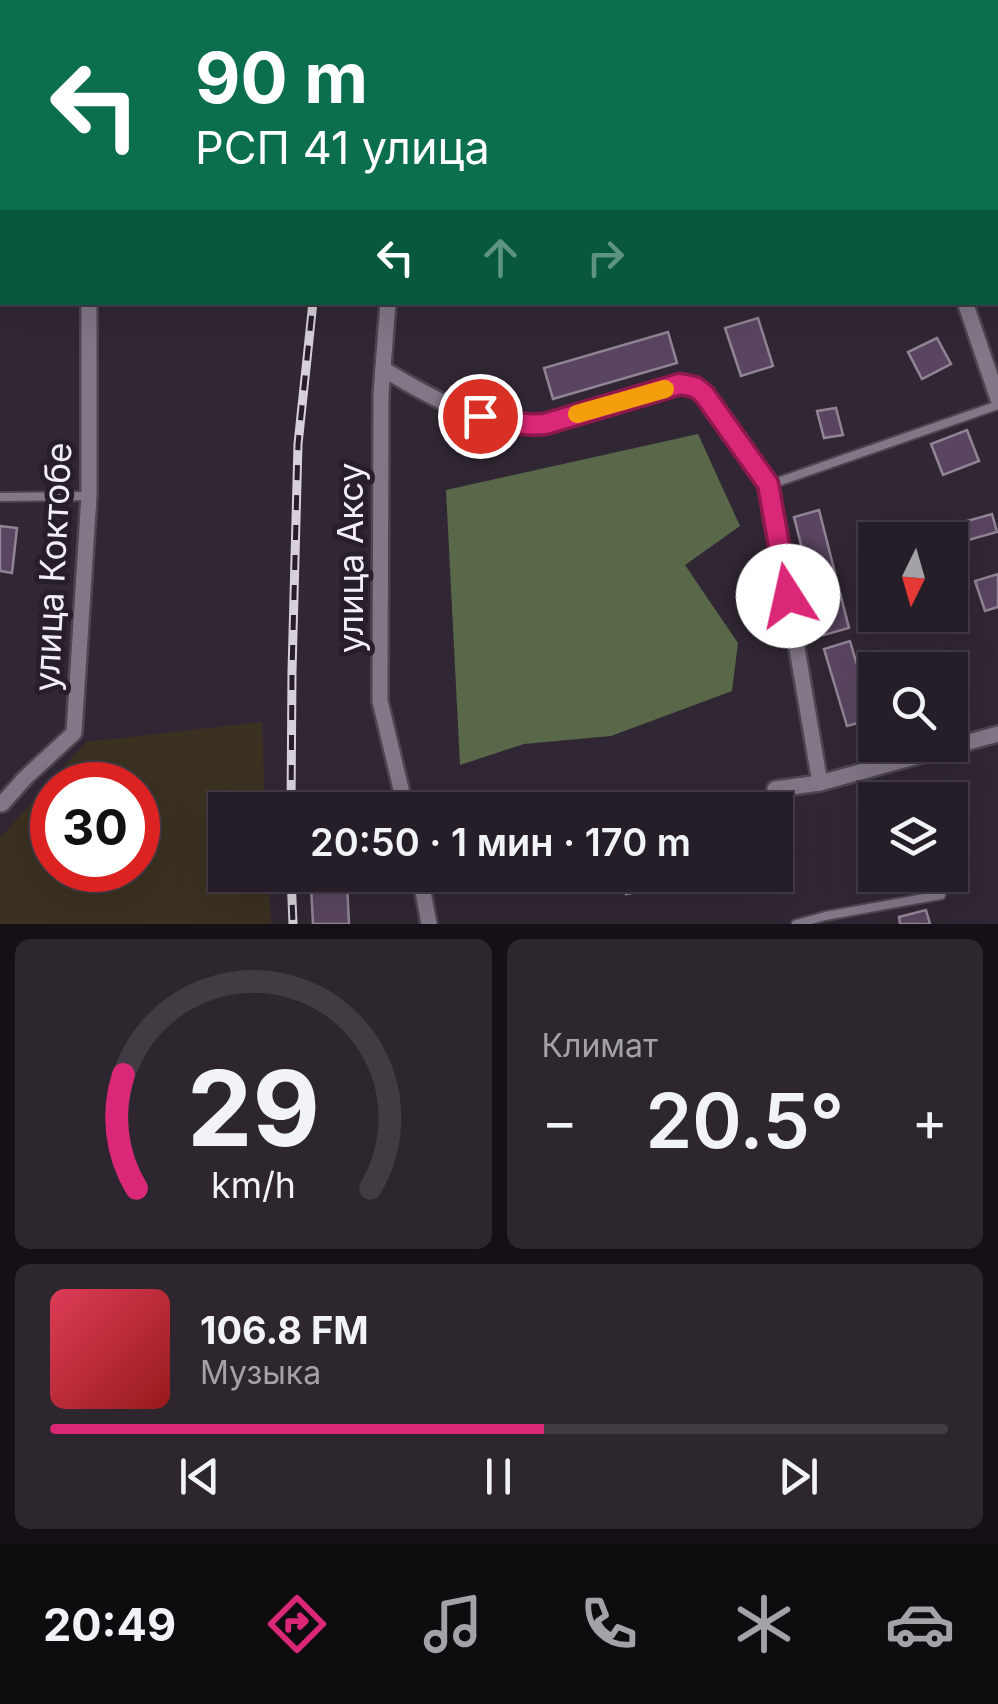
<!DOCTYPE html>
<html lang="ru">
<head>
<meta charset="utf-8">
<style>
	:root { --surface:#251d27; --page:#2d262f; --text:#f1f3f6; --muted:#a3a2a7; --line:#423b44; --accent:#db2777 }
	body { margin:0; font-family:Inter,sans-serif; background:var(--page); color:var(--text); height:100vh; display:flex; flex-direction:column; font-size:38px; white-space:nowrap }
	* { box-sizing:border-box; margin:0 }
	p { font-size:32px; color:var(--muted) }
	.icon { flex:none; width:55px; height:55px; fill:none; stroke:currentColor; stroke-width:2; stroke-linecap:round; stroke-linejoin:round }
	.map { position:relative; height:924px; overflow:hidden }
	.sheet { display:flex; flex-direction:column; gap:15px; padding:15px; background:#141015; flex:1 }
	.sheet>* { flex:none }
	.top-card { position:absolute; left:0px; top:0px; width:1000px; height:305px; box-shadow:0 10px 40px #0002,0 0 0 2px var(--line); background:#0b6e4f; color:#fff; overflow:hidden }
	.needle { width:65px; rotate:185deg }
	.buttons { position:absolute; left:858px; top:522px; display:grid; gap:20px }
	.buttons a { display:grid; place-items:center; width:110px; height:110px; border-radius:0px; background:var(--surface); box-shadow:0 10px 40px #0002,0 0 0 2px var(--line); font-size:50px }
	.speed { position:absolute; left:30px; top:762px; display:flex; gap:20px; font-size:50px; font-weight:700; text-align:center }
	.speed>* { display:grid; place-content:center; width:130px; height:130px; border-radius:50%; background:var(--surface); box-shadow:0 10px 40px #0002,0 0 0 2px var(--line); line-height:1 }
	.speed .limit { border:15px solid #d22; background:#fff; color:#111 }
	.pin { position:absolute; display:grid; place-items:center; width:85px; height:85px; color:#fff; margin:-42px; border:5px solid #fff; border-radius:50%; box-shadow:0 2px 10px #0007 }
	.me { position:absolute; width:110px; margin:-55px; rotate:350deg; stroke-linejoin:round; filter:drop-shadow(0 0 8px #0008) }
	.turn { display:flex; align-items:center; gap:35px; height:210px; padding:0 30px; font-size:45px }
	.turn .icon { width:130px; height:130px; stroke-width:2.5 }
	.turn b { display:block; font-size:70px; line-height:85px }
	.lanes { display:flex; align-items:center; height:95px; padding:0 30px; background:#0003; justify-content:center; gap:50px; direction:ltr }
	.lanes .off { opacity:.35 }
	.big { font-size:75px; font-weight:600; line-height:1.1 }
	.sheet .card { flex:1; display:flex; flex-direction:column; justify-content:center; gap:15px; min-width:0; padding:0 35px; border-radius:15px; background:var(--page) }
	.sheet .dial { align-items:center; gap:0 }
	.dial svg { height:260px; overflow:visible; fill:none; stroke:var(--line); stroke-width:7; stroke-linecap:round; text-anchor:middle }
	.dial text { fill:var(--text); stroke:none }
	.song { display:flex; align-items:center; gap:30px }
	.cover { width:120px; height:120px; border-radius:15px; background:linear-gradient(135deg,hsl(350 70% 55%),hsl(0 70% 35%)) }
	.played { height:10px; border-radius:5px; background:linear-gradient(90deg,var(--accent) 55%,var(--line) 55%) }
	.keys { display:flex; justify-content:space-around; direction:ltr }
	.heat { display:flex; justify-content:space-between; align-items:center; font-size:55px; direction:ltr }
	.sheet .tiles { flex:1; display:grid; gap:15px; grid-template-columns:1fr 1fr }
	.card:last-child { grid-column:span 2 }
	.trip { position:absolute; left:208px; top:792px; width:585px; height:100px; border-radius:0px; background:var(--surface); box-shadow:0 10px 40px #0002,0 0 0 2px var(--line); font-weight:600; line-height:100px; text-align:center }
	.menu { display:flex; height:160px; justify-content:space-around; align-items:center; background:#0f0c10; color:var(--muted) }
	.menu .icon { width:70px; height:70px }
	.menu .on { color:var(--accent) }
	.menu b { font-size:45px; color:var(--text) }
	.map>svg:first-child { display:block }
	.industrial { fill:#3b3121; fill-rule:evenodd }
	.forest { fill:#586848 }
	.building { fill:#594561; stroke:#918595; stroke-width:2.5 }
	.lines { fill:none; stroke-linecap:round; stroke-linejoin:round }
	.lane-casing { stroke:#4d4550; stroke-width:12 }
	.street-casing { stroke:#4d4550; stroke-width:20 }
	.lane { stroke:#827787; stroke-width:8 }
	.street { stroke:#827787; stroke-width:15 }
	.rail-casing { stroke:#d7d0da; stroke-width:9 }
	.rail { stroke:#271e2a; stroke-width:5; stroke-dasharray:15; stroke-linecap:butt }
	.route-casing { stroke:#8e194d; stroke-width:25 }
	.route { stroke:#db2777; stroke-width:18 }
	.slow { stroke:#f59e0b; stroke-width:18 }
	.labels { text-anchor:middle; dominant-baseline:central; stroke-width:10; stroke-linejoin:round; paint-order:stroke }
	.street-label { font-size:35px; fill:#f3edf6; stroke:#271e2a }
</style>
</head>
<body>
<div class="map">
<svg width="998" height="924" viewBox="0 0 998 924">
	<rect width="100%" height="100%" fill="#312734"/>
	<path class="industrial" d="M 262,722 L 265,810 L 225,810 L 225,875 L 268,875 L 271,924 L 0,924 L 0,838 L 86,742 ZM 52,785 L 138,785 L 138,870 L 52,870 Z"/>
	<polygon class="forest" points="698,434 740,526 685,565 738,643 732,691 611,736 524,744 460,765 446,490"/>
	<g class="building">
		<polygon points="758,318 773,366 741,376 725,328"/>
		<polygon points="668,332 677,363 553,399 544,368"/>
		<polygon points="937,338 951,364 922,379 908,352"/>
		<polygon points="836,408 843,435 824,438 817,411"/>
		<polygon points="967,430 979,461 943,475 931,444"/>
		<polygon points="819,510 849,628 824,635 794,517"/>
		<polygon points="992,514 997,532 961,542 956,524"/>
		<polygon points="0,526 17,528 12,573 0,571"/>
		<polygon points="998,574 998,607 985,611 975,581"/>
		<polygon points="850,641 873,719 847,726 824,649"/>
		<polygon points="894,786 899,800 875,800 875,832 864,795"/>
		<polygon points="667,797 670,810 610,810 610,807"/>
		<polygon points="623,875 682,875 684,883 626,894"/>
		<polygon points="347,884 349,924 313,924 311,886"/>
		<polygon points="926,910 930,924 900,924 899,917"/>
	</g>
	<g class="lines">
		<defs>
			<g id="lane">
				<polyline points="0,27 2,27"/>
				<polyline points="769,485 998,405"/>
				<polyline points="0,497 89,496"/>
				<polyline points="796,924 825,916 941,895"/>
			</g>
			<g id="street">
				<polyline points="863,0 864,2"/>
				<polyline points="61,2 61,0"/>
				<polyline points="416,2 416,0"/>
				<polyline points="388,302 381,394 380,701 406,810"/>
				<polyline points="965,302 998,399"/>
				<path d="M 383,369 C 432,398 486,430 545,424 L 680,384 L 695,387 L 705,393 L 769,485 L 820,783"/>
				<polyline points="775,789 820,783 998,734"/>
				<polyline points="2,804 25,778 74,733 89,496 89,302"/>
				<polyline points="420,875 429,924"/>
			</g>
		</defs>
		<use href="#lane" class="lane-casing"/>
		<use href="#street" class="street-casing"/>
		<use href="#lane" class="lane"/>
		<use href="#street" class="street"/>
		<defs>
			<g id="rail">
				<polyline points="346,2 346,0"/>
				<polyline points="291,810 292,672 298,444 313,302"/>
				<polyline points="291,875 293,924"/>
			</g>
		</defs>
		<use href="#rail" class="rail-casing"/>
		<use href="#rail" class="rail"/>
	</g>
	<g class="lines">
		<defs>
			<path id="route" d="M 480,416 C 502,421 522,426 545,424 L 680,384 L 695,387 L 704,394 L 768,484 L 788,596"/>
		</defs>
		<use href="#route" class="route-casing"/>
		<use href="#route" class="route"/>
		<polyline class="slow" points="577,414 665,389"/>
	</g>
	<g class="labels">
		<g class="street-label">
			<text transform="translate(350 558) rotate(-90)">улица Аксу</text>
			<text transform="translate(52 567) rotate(-87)">улица Коктобе</text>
		</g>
	</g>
</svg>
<div class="buttons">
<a><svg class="needle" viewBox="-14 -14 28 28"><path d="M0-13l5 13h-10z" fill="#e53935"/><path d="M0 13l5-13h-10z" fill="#a3a2a7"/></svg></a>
<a><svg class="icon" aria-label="search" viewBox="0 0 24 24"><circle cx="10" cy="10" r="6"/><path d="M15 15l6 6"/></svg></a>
<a><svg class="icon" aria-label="layers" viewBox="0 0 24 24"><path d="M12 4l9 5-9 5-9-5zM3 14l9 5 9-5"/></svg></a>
</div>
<div class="speed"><div class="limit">30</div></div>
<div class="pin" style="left:480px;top:416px;background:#d93025"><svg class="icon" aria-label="arrive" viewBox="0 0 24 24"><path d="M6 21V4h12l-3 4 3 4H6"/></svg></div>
<svg class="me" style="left:788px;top:596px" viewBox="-20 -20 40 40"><circle r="19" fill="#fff"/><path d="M0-13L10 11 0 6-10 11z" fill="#db2777"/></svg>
<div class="trip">20:50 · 1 мин · 170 m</div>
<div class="top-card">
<div class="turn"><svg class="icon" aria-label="left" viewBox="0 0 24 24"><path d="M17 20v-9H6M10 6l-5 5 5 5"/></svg><div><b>90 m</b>РСП 41 улица</div></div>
<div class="lanes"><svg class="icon" aria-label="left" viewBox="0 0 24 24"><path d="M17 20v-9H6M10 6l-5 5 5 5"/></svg><svg class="icon off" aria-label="ahead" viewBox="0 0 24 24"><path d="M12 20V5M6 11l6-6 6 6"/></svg><svg class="icon off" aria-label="right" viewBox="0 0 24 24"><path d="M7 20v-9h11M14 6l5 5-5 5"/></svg></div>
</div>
</div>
<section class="sheet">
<div class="tiles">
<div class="card dial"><svg viewBox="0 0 100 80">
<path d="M14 69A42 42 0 1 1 86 69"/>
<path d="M14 69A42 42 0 0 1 10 34" stroke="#db2777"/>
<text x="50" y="56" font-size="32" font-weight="700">29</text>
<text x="50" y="72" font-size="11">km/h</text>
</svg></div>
<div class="card"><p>Климат</p>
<div class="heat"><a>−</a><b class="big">20.5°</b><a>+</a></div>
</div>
<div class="card">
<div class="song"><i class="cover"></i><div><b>106.8 FM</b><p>Музыка</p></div></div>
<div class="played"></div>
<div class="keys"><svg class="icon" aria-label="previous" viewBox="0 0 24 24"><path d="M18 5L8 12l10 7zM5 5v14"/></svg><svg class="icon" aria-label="pause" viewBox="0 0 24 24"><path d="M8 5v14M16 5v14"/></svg><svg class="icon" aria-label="next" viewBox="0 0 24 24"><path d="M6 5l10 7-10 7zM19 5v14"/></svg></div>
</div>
</div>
</section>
<nav class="menu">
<b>20:49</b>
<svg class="icon on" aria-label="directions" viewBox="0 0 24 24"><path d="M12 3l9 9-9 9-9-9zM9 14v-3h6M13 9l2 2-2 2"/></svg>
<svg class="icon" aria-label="music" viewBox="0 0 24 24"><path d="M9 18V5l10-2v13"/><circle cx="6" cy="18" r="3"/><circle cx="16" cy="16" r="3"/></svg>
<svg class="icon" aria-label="phone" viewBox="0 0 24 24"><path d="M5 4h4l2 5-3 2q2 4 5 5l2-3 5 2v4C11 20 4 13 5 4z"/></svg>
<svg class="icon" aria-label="climate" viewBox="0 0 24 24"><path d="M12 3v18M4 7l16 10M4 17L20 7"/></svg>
<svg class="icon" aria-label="car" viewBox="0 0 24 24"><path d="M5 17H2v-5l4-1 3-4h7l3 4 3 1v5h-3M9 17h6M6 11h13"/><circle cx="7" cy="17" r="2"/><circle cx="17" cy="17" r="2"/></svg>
</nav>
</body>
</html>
